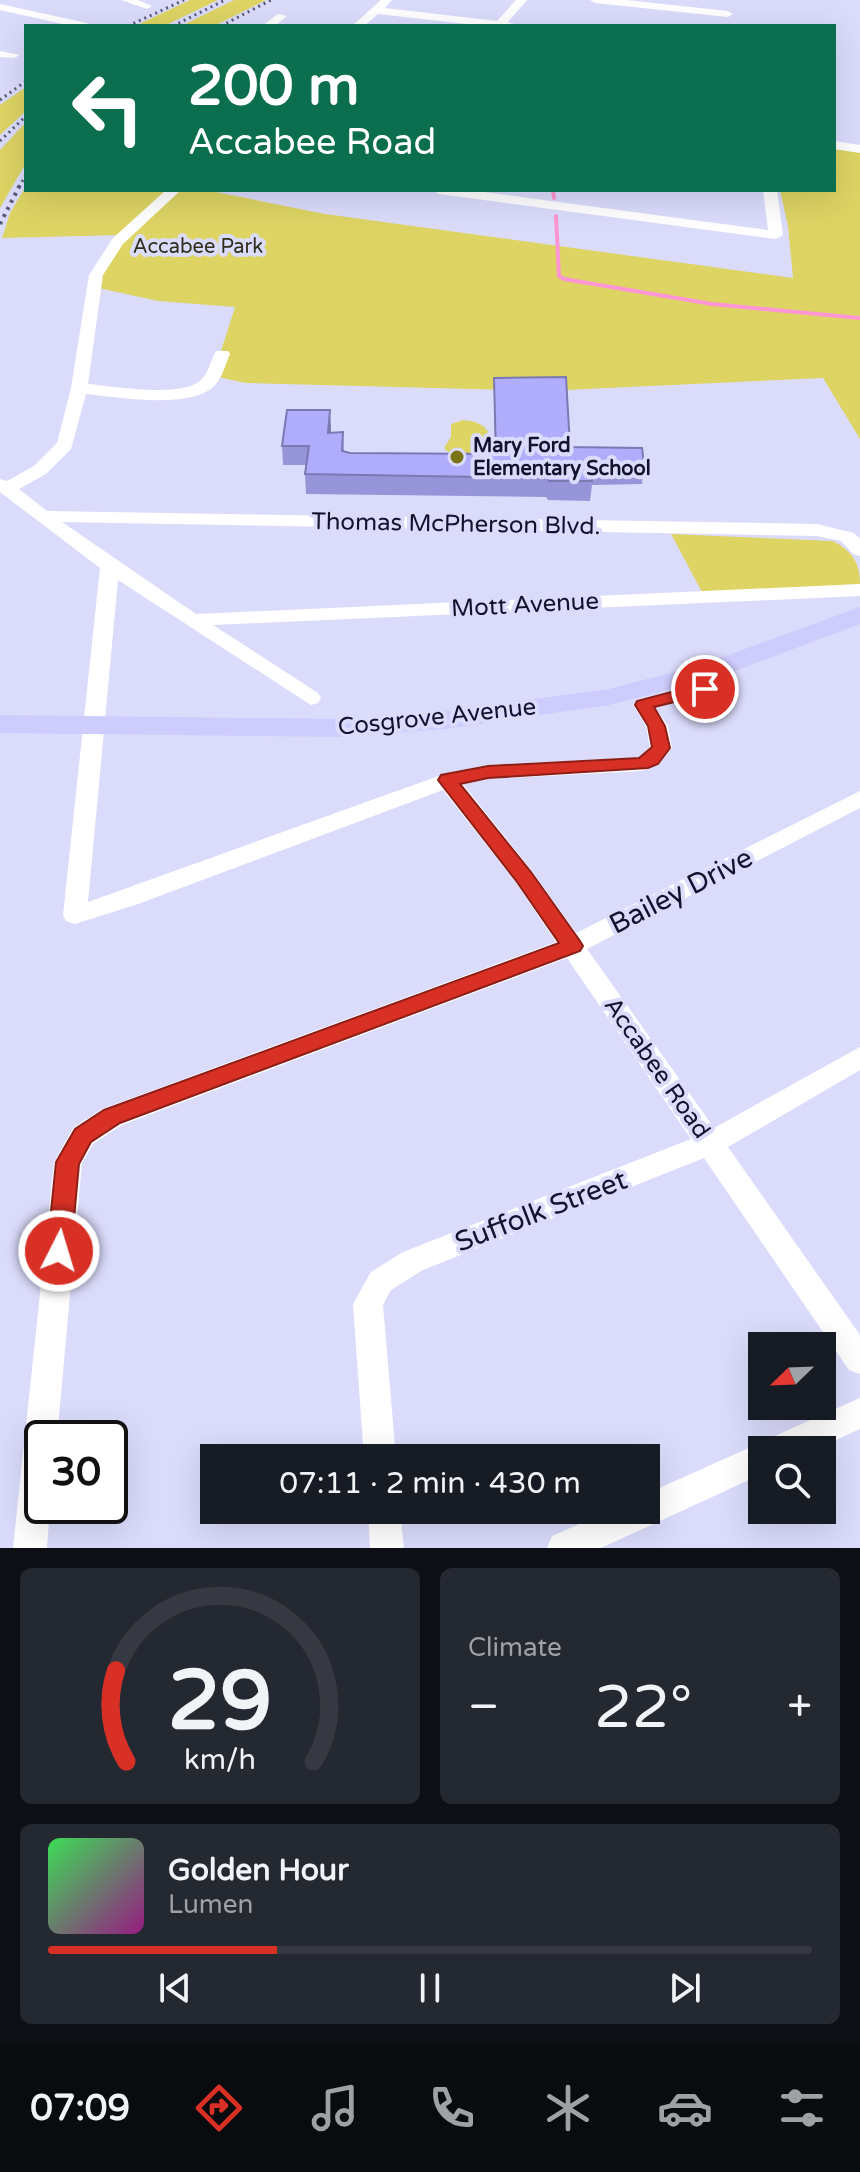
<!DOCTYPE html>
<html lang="en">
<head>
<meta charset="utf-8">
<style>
	:root { --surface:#171b24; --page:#242831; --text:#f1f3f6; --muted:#9ea1a6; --line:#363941; --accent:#d93025 }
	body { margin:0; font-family:"Varela Round",sans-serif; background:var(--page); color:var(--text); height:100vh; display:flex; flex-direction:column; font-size:30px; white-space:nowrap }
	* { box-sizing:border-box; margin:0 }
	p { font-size:26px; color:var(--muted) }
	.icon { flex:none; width:44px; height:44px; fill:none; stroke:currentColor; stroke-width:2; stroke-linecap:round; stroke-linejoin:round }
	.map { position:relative; height:1548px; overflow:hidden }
	.panel { display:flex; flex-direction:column; gap:20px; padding:20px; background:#0d0f14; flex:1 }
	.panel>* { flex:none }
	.top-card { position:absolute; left:24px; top:24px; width:812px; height:168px; border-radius:0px; box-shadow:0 8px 32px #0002; background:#0b6e4f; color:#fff; overflow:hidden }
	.needle { width:52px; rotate:247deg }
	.fabs { position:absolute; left:748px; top:1332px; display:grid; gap:16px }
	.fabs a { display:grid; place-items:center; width:88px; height:88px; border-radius:0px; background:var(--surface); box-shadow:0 8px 32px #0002; font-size:40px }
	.speed { position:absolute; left:24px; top:1420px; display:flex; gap:16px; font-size:40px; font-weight:700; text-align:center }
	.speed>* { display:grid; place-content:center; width:104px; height:104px; border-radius:50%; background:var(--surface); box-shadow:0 8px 32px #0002; line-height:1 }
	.speed .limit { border:4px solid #111; border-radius:12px; background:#fff; color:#111 }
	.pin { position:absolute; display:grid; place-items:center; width:68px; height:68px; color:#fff; margin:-34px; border:4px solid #fff; border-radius:50%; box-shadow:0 2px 8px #0007 }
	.me { position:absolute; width:88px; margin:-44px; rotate:5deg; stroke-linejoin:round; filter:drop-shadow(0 0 6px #0008) }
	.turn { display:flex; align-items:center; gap:28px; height:168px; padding:0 32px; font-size:36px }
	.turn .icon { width:104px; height:104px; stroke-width:2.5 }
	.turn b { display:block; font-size:56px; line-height:68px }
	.big { font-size:60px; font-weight:600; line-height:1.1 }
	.panel .tile { flex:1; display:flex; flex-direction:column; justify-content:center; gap:12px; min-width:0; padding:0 28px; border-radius:12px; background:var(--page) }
	.panel .dial { align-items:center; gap:0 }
	.dial svg { height:208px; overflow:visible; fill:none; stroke:var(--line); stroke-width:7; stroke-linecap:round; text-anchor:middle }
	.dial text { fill:var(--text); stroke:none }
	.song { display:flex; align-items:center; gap:24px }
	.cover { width:96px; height:96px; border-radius:12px; background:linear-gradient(135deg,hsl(130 70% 55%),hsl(310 70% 35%)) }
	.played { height:8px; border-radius:4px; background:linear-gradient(90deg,var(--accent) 30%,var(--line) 30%) }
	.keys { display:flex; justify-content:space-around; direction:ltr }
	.heat { display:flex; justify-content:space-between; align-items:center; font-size:44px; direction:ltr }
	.panel .tiles { flex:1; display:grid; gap:20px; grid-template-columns:1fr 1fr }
	.tile:last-child { grid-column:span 2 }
	.trip { position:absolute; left:200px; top:1444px; width:460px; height:80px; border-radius:0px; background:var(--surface); box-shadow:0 8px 32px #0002; font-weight:600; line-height:80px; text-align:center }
	.tab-bar { display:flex; height:128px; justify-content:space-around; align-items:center; background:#090b0e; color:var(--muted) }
	.tab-bar .icon { width:56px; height:56px }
	.tab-bar .current { color:var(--accent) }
	.tab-bar b { font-size:36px; color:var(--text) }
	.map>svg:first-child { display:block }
	.green { fill:#ddd464 }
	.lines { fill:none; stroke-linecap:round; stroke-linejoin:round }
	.stream { stroke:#fd96d2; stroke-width:4 }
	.minor { fill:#fff; fill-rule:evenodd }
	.major { fill:#ceccfd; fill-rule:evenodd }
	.rail-far1 { stroke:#5b5a77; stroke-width:3; stroke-dasharray:2 4; stroke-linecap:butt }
	.rail { stroke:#5b5a77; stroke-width:4; stroke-dasharray:3 5; stroke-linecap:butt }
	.wall { fill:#9795da }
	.shaded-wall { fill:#7b79b1 }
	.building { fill:#b0adfd; stroke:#7b79b1; stroke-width:2 }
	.route { fill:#d93025; stroke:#8d1f18; stroke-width:2 }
	.poi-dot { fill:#7b7417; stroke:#dbdcfc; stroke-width:3 }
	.labels { text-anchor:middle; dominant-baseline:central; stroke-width:8; stroke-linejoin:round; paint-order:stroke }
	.far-park-label { font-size:20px; fill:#312f1b; stroke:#dbdcfc }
	.far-poi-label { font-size:20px; font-weight:bold; fill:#14112d; stroke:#dbdcfc; text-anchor:start }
	.street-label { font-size:24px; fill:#14112d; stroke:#dbdcfc }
	.near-street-label { font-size:28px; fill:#14112d; stroke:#dbdcfc }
</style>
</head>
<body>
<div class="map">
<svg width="860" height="1548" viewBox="0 0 860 1548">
	<rect width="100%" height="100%" fill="#dbdcfc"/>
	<g class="green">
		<polygon points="190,0 218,0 164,26 135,26"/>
		<polygon points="234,0 266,0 214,26 181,26"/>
		<polygon points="26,87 26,111 0,135 0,105"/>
		<polygon points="26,122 26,163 0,208 0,150"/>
		<polygon points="834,149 860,152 860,439 823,378 543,391 246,383 213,376 235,307 158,301 94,287 123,235 2,238 10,213 26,186 26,190 206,190 325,214 793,278 788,226 780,190 834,190"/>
		<path d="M 463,420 C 485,422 492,430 491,452 C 479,460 453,460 444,448 L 451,437 L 451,424 Z"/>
		<path d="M 671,534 L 833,541 C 852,551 860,563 860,584 L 703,594 Z"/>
	</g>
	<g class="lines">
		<g class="stream">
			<polyline points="553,190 554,198"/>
			<polyline points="556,216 559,276 564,279 712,304 860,318"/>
		</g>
		<g class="minor">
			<polygon points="121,0 138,0 152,6 147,9"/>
			<polygon points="381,0 392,0 385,8 497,21 516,0 527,0 508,22 518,26 484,26 378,14 364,26 352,26"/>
			<polygon points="590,0 626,0 728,11 733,14 728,17 595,3"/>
			<polygon points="0,4 87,23 93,26 72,26 0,10"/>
			<polygon points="278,14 287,16 275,26 262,26"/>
			<polygon points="0,51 20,55 14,58 0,57"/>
			<polygon points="834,141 860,145 860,153 834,149"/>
			<path d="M 166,190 L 181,190 L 123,244 L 103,275 L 88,384 C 113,386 183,399 202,379 C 209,372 211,359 216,351 L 228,351 L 230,354 C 225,365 222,380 212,388 C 186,409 118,397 86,394 L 71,449 L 46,474 L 19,489 L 47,511 L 817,524 L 854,533 L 860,539 L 860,556 L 853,554 L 841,541 L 817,536 L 62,522 L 196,614 L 860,584 L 860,596 L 213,625 L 318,693 L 321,698 L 318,703 L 311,705 L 118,580 L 88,902 L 447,773 L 488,765 L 639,757 L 650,747 L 646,726 L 633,705 L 643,698 L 650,700 L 668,726 L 672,748 L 659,765 L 642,771 L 488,779 L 463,784 L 532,871 L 576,933 L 860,791 L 860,808 L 587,949 L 714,1128 L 860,1047 L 860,1070 L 728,1147 L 860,1335 L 860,1374 L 849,1370 L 704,1158 L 423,1270 L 391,1290 L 383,1305 L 396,1458 L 364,1458 L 353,1304 L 371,1272 L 403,1252 L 691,1139 L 567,958 L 122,1125 L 93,1144 L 82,1163 L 57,1438 L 42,1438 L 42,1506 L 50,1506 L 47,1548 L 13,1548 L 54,1162 L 73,1128 L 102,1109 L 556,942 L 516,883 L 443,790 L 138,904 L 75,924 L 66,921 L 63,915 L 100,568 L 0,492 L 0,479 L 7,481 L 34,466 L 57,443 L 71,388 L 89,275 L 113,238 Z"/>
			<polygon points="432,190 469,190 768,230 763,190 777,190 783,235 776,239 439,194"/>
			<polygon points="860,1398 860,1429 814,1450 762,1450 762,1474 601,1548 547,1548 552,1536 611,1510 646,1510 646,1494 751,1447 766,1444 768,1439"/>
			<polygon points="368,1510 400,1510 404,1548 370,1548"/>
		</g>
		<polygon class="major" points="860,607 860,624 719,677 609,705 445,729 344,737 0,733 0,715 344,719 445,711 609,689 701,665"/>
		<g class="rail-far1">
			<polyline points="128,26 184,0"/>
			<polyline points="173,26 225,0"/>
			<polyline points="221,26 271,0"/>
			<polyline points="0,100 26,81"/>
			<polyline points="0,141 26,116"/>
			<polyline points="19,187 26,175"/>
		</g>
		<polyline class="rail" points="0,224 20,185"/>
	</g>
	<polygon class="wall" points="494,378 570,447 644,464 642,484 592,485 590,501 548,500 546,497 306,494 305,474 306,465 283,465 282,446 331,429 331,433 343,432 344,452 350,453 495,454"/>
	<polygon class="shaded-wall" points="330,410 331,429 329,452 328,433"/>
	<polygon class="building" points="566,377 570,447 642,448 644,464 590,466 592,481 549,481 547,478 305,474 309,446 282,446 287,410 330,410 328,433 343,432 342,451 350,453 496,454 494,378"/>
	<polygon class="route" points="705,683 714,689 711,693 654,707 665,726 670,748 658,764 648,768 488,778 460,784 531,872 580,941 583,946 580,951 120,1123 91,1142 79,1164 71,1251 67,1259 59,1262 51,1259 47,1251 56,1162 75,1129 104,1110 559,943 517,882 441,784 438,780 441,775 488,766 639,758 652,747 648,726 635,705 637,701"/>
	<circle class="poi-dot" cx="457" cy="457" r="8"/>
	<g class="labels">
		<g class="far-park-label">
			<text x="198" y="247">Accabee Park</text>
		</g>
		<g class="far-poi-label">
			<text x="473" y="446">Mary Ford<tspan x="473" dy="23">Elementary School</tspan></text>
		</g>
		<g class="street-label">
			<text transform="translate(456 524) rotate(1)">Thomas McPherson Blvd.</text>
			<text transform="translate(525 605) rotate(-3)">Mott Avenue</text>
			<text transform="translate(437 717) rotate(-6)">Cosgrove Avenue</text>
			<text transform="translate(657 1068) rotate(55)">Accabee Road</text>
		</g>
		<g class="near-street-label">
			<text transform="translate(681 891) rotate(-27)">Bailey Drive</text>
			<text transform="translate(541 1211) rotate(-21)">Suffolk Street</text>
		</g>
	</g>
</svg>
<div class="fabs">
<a><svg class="needle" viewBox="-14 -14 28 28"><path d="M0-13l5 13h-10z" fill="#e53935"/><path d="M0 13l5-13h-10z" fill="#9ea1a6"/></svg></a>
<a><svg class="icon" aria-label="search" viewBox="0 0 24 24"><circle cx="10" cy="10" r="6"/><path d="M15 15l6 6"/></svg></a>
</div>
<div class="speed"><div class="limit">30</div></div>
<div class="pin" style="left:705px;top:689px;background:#d93025"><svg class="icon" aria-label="arrive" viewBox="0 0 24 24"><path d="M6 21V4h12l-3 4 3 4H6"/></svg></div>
<svg class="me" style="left:59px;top:1251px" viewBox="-20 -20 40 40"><circle r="17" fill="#d93025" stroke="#fff" stroke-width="3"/><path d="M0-11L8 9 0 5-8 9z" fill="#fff"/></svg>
<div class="trip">07:11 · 2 min · 430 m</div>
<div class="top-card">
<div class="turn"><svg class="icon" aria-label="left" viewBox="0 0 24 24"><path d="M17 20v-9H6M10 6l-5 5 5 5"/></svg><div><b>200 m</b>Accabee Road</div></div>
</div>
</div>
<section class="panel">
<div class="tiles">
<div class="tile dial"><svg viewBox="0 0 100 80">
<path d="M14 69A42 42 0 1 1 86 69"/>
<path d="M14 69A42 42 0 0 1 10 34" stroke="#d93025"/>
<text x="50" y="56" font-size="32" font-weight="700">29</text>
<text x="50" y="72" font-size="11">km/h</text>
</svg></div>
<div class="tile"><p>Climate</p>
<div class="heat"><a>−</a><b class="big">22°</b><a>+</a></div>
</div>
<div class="tile">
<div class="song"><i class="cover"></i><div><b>Golden Hour</b><p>Lumen</p></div></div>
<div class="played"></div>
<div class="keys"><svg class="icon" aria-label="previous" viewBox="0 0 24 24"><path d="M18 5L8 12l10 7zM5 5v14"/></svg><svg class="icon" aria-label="pause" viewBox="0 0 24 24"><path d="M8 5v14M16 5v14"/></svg><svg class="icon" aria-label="next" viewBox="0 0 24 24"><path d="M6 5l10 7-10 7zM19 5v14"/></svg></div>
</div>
</div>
</section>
<nav class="tab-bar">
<b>07:09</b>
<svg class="icon current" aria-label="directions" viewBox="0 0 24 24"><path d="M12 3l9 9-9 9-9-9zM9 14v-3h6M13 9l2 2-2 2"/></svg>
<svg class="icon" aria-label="music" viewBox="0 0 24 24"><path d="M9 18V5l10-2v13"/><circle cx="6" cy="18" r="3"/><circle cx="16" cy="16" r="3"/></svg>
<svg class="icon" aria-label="phone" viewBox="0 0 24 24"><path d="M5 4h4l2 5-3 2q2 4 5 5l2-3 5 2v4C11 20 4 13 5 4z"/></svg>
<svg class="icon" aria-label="climate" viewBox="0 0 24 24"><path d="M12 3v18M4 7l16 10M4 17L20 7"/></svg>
<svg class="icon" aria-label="car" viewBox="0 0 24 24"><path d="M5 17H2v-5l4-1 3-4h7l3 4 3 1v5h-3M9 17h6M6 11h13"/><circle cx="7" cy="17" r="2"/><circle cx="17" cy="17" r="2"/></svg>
<svg class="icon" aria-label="filters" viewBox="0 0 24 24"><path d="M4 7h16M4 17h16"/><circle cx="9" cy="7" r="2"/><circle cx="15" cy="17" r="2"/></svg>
</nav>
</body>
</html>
